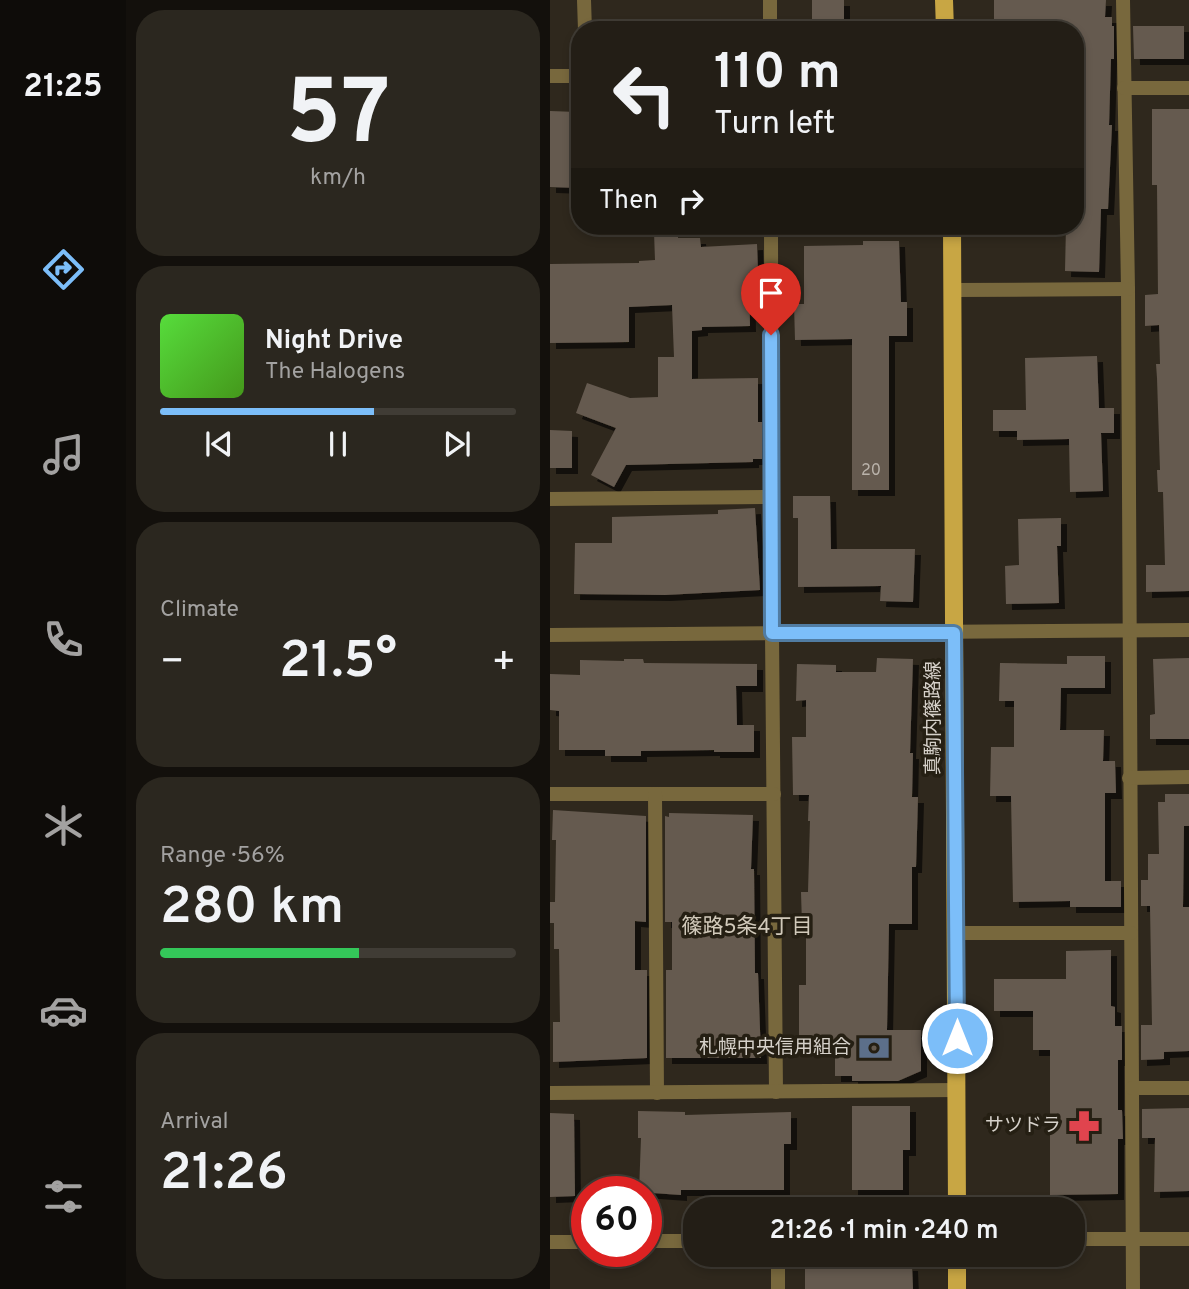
<!DOCTYPE html>
<html lang="en">
<head>
<meta charset="utf-8">
<style>
	:root { --surface:#231e16; --page:#2b271f; --text:#f1f3f6; --muted:#a3a2a1; --line:#403c35; --accent:#7cbef9 }
	body { margin:0; font-family:Overpass,"Noto Sans JP",sans-serif; background:var(--page); color:var(--text); height:100vh; display:flex; flex-direction:column; font-size:26px; white-space:nowrap }
	* { box-sizing:border-box; margin:0 }
	p { font-size:23px; color:var(--muted) }
	.icon { flex:none; width:38px; height:38px; fill:none; stroke:currentColor; stroke-width:2; stroke-linecap:round; stroke-linejoin:round }
	.map { position:relative; flex:1; overflow:hidden }
	.side { display:flex; flex-direction:column; gap:10px; padding:10px; background:#13100c; width:424px }
	.side>* { flex:none }
	.banner { position:absolute; left:21px; top:21px; width:513px; height:214px; border-radius:28px; box-shadow:0 4px 10px #0003,0 0 0 2px var(--line); background:#231e16; color:var(--text); overflow:hidden }
	.speed { position:absolute; left:21px; top:1176px; display:flex; gap:14px; font-size:35px; font-weight:700; text-align:center }
	.speed>* { display:grid; place-content:center; width:91px; height:91px; border-radius:50%; background:var(--surface); box-shadow:0 4px 10px #0003,0 0 0 2px var(--line); line-height:1 }
	.speed .limit { border:10px solid #d22; background:#fff; color:#111 }
	.pin { position:absolute; display:grid; place-items:center; width:60px; height:60px; color:#fff; margin:-72px -30px; border-radius:50% 50% 50% 0; rotate:-45deg; box-shadow:0 0 7px #0007 }
	.pin .icon { rotate:45deg }
	.me { position:absolute; width:77px; margin:-38px; rotate:0deg; stroke-linejoin:round; filter:drop-shadow(0 0 5px #0008) }
	.turn { display:flex; align-items:center; gap:24px; height:147px; padding:0 28px; font-size:32px }
	.turn .icon { width:91px; height:91px; stroke-width:2.5 }
	.turn b { display:block; font-size:49px; line-height:60px }
	.then { display:flex; align-items:center; height:66px; padding:0 28px; background:#0003; gap:14px; font-size:26px }
	.big { font-size:52px; font-weight:600; line-height:1.1 }
	.side .tile { flex:1; display:flex; flex-direction:column; justify-content:center; gap:10px; min-width:0; padding:0 24px; border-radius:28px; background:var(--page) }
	.side .dial { align-items:center; gap:0 }
	.dial b { font-size:91px; line-height:1 }
	.song { display:flex; align-items:center; gap:21px }
	.cover { width:84px; height:84px; border-radius:10px; background:linear-gradient(135deg,hsl(110 70% 55%),hsl(100 70% 35%)) }
	.played { height:7px; border-radius:4px; background:linear-gradient(90deg,var(--accent) 60%,var(--line) 60%) }
	.keys { display:flex; justify-content:space-around; direction:ltr }
	.heat { display:flex; justify-content:space-between; align-items:center; font-size:38px; direction:ltr }
	.charge { height:10px; border-radius:5px; background:linear-gradient(90deg,#34c759 56%,var(--line) 0) }
	.trip { position:absolute; left:133px; top:1197px; width:402px; height:70px; border-radius:28px; background:var(--surface); box-shadow:0 4px 10px #0003,0 0 0 2px var(--line); font-weight:600; line-height:70px; text-align:center }
	main { display:flex; flex:1; min-height:0 }
	.dock { display:flex; flex-direction:column; width:126px; justify-content:space-around; align-items:center; background:#0e0c09; color:var(--muted) }
	.dock .icon { width:49px; height:49px }
	.dock .selected { color:var(--accent) }
	.dock b { font-size:32px; color:var(--text) }
	.map>svg:first-child { display:block }
	.green { fill:#2c4216 }
	.building { fill:#655a4f; filter:url(#shadow) }
	.lines { fill:none; stroke-linecap:round; stroke-linejoin:round }
	.street { stroke:#78683d; stroke-width:14 }
	.primary { stroke:#c8a644; stroke-width:18 }
	.route-casing { stroke:#517ca2; stroke-width:18 }
	.route { stroke:#7cbef9; stroke-width:12 }
	.labels { text-anchor:middle; dominant-baseline:central; stroke-width:7; stroke-linejoin:round; paint-order:stroke }
	.number-label { font-size:16px; fill:#bab3ab }
	.street-label { font-size:19px; fill:#d6d1ca; stroke:#251f13 }
	.poi-label { font-size:19px; fill:#d6d1ca; stroke:#251f13; text-anchor:end }
	.neighbourhood-label { font-size:21px; fill:#d1c9ba; stroke:#251f13 }
</style>
</head>
<body>
<main>
<nav class="dock">
<b>21:25</b>
<svg class="icon selected" aria-label="directions" viewBox="0 0 24 24"><path d="M12 3l9 9-9 9-9-9zM9 14v-3h6M13 9l2 2-2 2"/></svg>
<svg class="icon" aria-label="music" viewBox="0 0 24 24"><path d="M9 18V5l10-2v13"/><circle cx="6" cy="18" r="3"/><circle cx="16" cy="16" r="3"/></svg>
<svg class="icon" aria-label="phone" viewBox="0 0 24 24"><path d="M5 4h4l2 5-3 2q2 4 5 5l2-3 5 2v4C11 20 4 13 5 4z"/></svg>
<svg class="icon" aria-label="climate" viewBox="0 0 24 24"><path d="M12 3v18M4 7l16 10M4 17L20 7"/></svg>
<svg class="icon" aria-label="car" viewBox="0 0 24 24"><path d="M5 17H2v-5l4-1 3-4h7l3 4 3 1v5h-3M9 17h6M6 11h13"/><circle cx="7" cy="17" r="2"/><circle cx="17" cy="17" r="2"/></svg>
<svg class="icon" aria-label="filters" viewBox="0 0 24 24"><path d="M4 7h16M4 17h16"/><circle cx="9" cy="7" r="2"/><circle cx="15" cy="17" r="2"/></svg>
</nav>
<section class="side">
<div class="tile dial"><b>57</b><p>km/h</p></div>
<div class="tile">
<div class="song"><i class="cover"></i><div><b>Night Drive</b><p>The Halogens</p></div></div>
<div class="played"></div>
<div class="keys"><svg class="icon" aria-label="previous" viewBox="0 0 24 24"><path d="M18 5L8 12l10 7zM5 5v14"/></svg><svg class="icon" aria-label="pause" viewBox="0 0 24 24"><path d="M8 5v14M16 5v14"/></svg><svg class="icon" aria-label="next" viewBox="0 0 24 24"><path d="M6 5l10 7-10 7zM19 5v14"/></svg></div>
</div>
<div class="tile"><p>Climate</p>
<div class="heat"><a>−</a><b class="big">21.5°</b><a>+</a></div>
</div>
<div class="tile"><p>Range · 56%</p><b class="big">280 km</b><div class="charge"></div></div>
<div class="tile"><p>Arrival</p><b class="big">21:26</b></div>
</section>
<div class="map">
<svg width="640" height="1289" viewBox="0 0 640 1289">
	<defs>
		<filter id="shadow"><feDropShadow dx="6" dy="6" stdDeviation="0" flood-color="#0009"/></filter>
	</defs>
	<rect width="100%" height="100%" fill="#2f281d"/>
	<polygon class="green" points="205,22 204,30 103,30 103,23"/>
	<g class="building">
		<rect x="262" y="0" width="32" height="30"/>
		<polygon points="444,0 556,0 555,17 562,17 562,26 564,26 564,59 561,59 559,125 562,125 558,209 551,209 549,272 515,271 516,226 525,226 525,30 444,30"/>
		<polygon points="583,26 634,26 634,59 584,59"/>
		<polygon points="602,109 640,109 640,591 596,592 596,565 615,565 613,492 608,492 607,470 610,470 607,378 606,364 610,364 609,325 595,326 595,295 608,294 607,185 602,185"/>
		<polygon points="0,111 27,112 26,118 30,118 29,188 0,187"/>
		<polygon points="104,232 128,236 128,238 150,238 151,247 207,244 208,271 199,272 200,326 152,327 152,330 142,331 142,379 208,378 208,422 212,422 212,459 203,459 203,462 76,465 64,487 41,475 66,428 26,413 37,383 80,398 108,397 108,357 124,357 122,305 79,307 79,342 0,343 0,264 89,263 89,261 105,260"/>
		<polygon points="313,241 349,241 351,302 357,302 357,336 339,336 339,490 302,490 302,339 245,340 244,304 254,304 254,246 313,245"/>
		<polygon points="547,356 549,408 564,408 564,433 551,433 553,491 520,492 519,439 467,440 467,431 443,431 443,410 476,410 475,358"/>
		<polygon points="0,430 22,431 22,468 0,468"/>
		<polygon points="243,496 280,496 281,549 365,549 363,602 330,601 331,586 248,587 248,518 243,518"/>
		<polygon points="205,508 210,590 115,595 24,594 25,543 62,543 62,517 168,514 168,510"/>
		<polygon points="511,518 511,546 507,546 509,603 456,604 455,566 469,565 468,519"/>
		<polygon points="517,656 555,656 555,688 511,688 510,730 554,730 553,761 565,761 566,793 555,793 555,881 571,881 571,907 520,907 520,901 463,902 461,796 440,796 441,747 464,747 464,701 449,701 450,663 517,664"/>
		<polygon points="327,658 363,659 360,753 363,753 362,797 368,797 366,867 362,867 362,924 339,924 337,1030 371,1030 371,1071 348,1081 302,1081 302,1076 285,1076 285,1040 249,1040 249,985 256,985 256,925 252,925 251,892 258,892 260,821 258,821 259,795 243,795 242,737 256,737 256,700 246,701 247,664 286,665 286,672 326,672"/>
		<polygon points="640,658 640,739 600,739 600,715 605,714 603,659"/>
		<polygon points="74,659 93,659 94,663 207,664 207,686 186,686 187,725 204,725 204,752 164,752 164,750 91,751 91,756 55,756 55,750 9,750 9,711 0,710 0,674 30,675 30,660 74,661"/>
		<polygon points="615,794 640,794 640,826 634,826 633,907 639,907 639,1051 614,1052 614,1059 591,1060 591,1025 602,1025 600,906 591,906 591,880 598,880 598,854 609,854 608,802 615,802"/>
		<polygon points="3,810 96,816 96,922 85,921 85,970 97,970 97,1058 3,1062 3,1022 10,1022 9,949 4,949 4,923 0,923 0,902 5,902 6,840 2,840"/>
		<polygon points="119,813 203,815 201,869 204,869 205,973 208,973 211,1058 116,1058 116,970 122,970 122,922 115,922 115,816 119,817"/>
		<polygon points="561,950 561,1006 565,1007 565,1026 572,1026 572,1060 568,1060 568,1110 572,1110 573,1139 568,1139 568,1194 500,1195 500,1050 483,1050 483,1011 444,1011 444,979 516,979 516,951"/>
		<polygon points="302,1106 360,1106 360,1150 353,1150 353,1190 302,1190"/>
		<polygon points="640,1108 640,1191 604,1192 605,1138 592,1138 592,1109"/>
		<polygon points="88,1111 135,1112 135,1115 241,1112 241,1144 234,1144 234,1190 131,1190 131,1195 89,1192 91,1138 88,1138"/>
		<polygon points="0,1113 24,1114 25,1196 0,1197"/>
		<polygon points="300,1264 362,1265 363,1289 255,1289 255,1265"/>
	</g>
	<g class="lines">
		<g class="street">
			<polyline points="34,0 35,30"/>
			<polyline points="220,0 220,30"/>
			<polyline points="573,0 578,289 583,1289"/>
			<polyline points="0,76 30,76"/>
			<polyline points="574,88 640,88"/>
			<polyline points="120,226 342,226"/>
			<polyline points="221,226 222,633 226,1092"/>
			<polyline points="403,290 578,289"/>
			<polyline points="0,499 221,497"/>
			<polyline points="0,635 640,630"/>
			<polyline points="579,778 640,777"/>
			<polyline points="0,794 224,794"/>
			<polyline points="105,794 107,1093"/>
			<polyline points="406,933 581,933"/>
			<polyline points="582,1088 640,1088"/>
			<polyline points="0,1093 407,1090"/>
			<polyline points="523,1239 640,1239"/>
			<polyline points="96,1241 145,1241"/>
			<polyline points="0,1242 37,1242"/>
			<polyline points="228,1255 228,1289"/>
		</g>
		<g class="primary">
			<polyline points="394,0 395,30"/>
			<polyline points="402,226 407,1209"/>
			<polyline points="407,1255 407,1289"/>
		</g>
	</g>
	<g class="lines">
		<defs>
			<polyline id="route" points="221,335 222,633 404,633 407,1038"/>
		</defs>
		<use href="#route" class="route-casing"/>
		<use href="#route" class="route"/>
	</g>
	<defs>
		<symbol id="bank-bare" viewBox="-9 -9 18 18"><path d="M-6-4H6V4H-6ZM0-2.3a2.3 2.3 0 1 0 0 4.6a2.3 2.3 0 1 0 0-4.6Z" fill="#5c6f8a" stroke="#251f13" stroke-width="2.5" paint-order="stroke"/></symbol>
		<symbol id="pharmacy-bare" viewBox="-9 -9 18 18"><path d="M-2-6h4v4h4v4h-4v4h-4v-4h-4v-4h4Z" fill="#e0444e" stroke="#251f13" stroke-width="2.5" paint-order="stroke"/></symbol>
	</defs>
	<g fill-rule="evenodd">
		<use href="#bank-bare" x="302" y="1026" width="44" height="44"/>
		<use href="#pharmacy-bare" x="512" y="1104" width="44" height="44"/>
	</g>
	<g class="labels">
		<g class="number-label">
			<text x="321" y="471">20</text>
		</g>
		<g class="street-label">
			<text transform="translate(384 718) rotate(-90)">真駒内篠路線</text>
		</g>
		<g class="poi-label">
			<text x="301" y="1048">札幌中央信用組合</text>
			<text x="511" y="1126">サツドラ</text>
		</g>
		<g class="neighbourhood-label">
			<text x="197" y="927">篠路5条4丁目</text>
		</g>
	</g>
</svg>
<div class="speed"><div class="limit">60</div></div>
<div class="pin" style="left:221px;top:335px;background:#d93025"><svg class="icon" aria-label="arrive" viewBox="0 0 24 24"><path d="M6 21V4h12l-3 4 3 4H6"/></svg></div>
<svg class="me" style="left:407px;top:1038px" viewBox="-20 -20 40 40"><circle r="17" fill="#7cbef9" stroke="#fff" stroke-width="3"/><path d="M0-11L8 9 0 5-8 9z" fill="#fff"/></svg>
<div class="trip">21:26 · 1 min · 240 m</div>
<div class="banner">
<div class="turn"><svg class="icon" aria-label="left" viewBox="0 0 24 24"><path d="M17 20v-9H6M10 6l-5 5 5 5"/></svg><div><b>110 m</b>Turn left</div></div>
<div class="then">Then<svg class="icon" aria-label="right" viewBox="0 0 24 24"><path d="M7 20v-9h11M14 6l5 5-5 5"/></svg></div>
</div>
</div>
</main>
</body>
</html>
